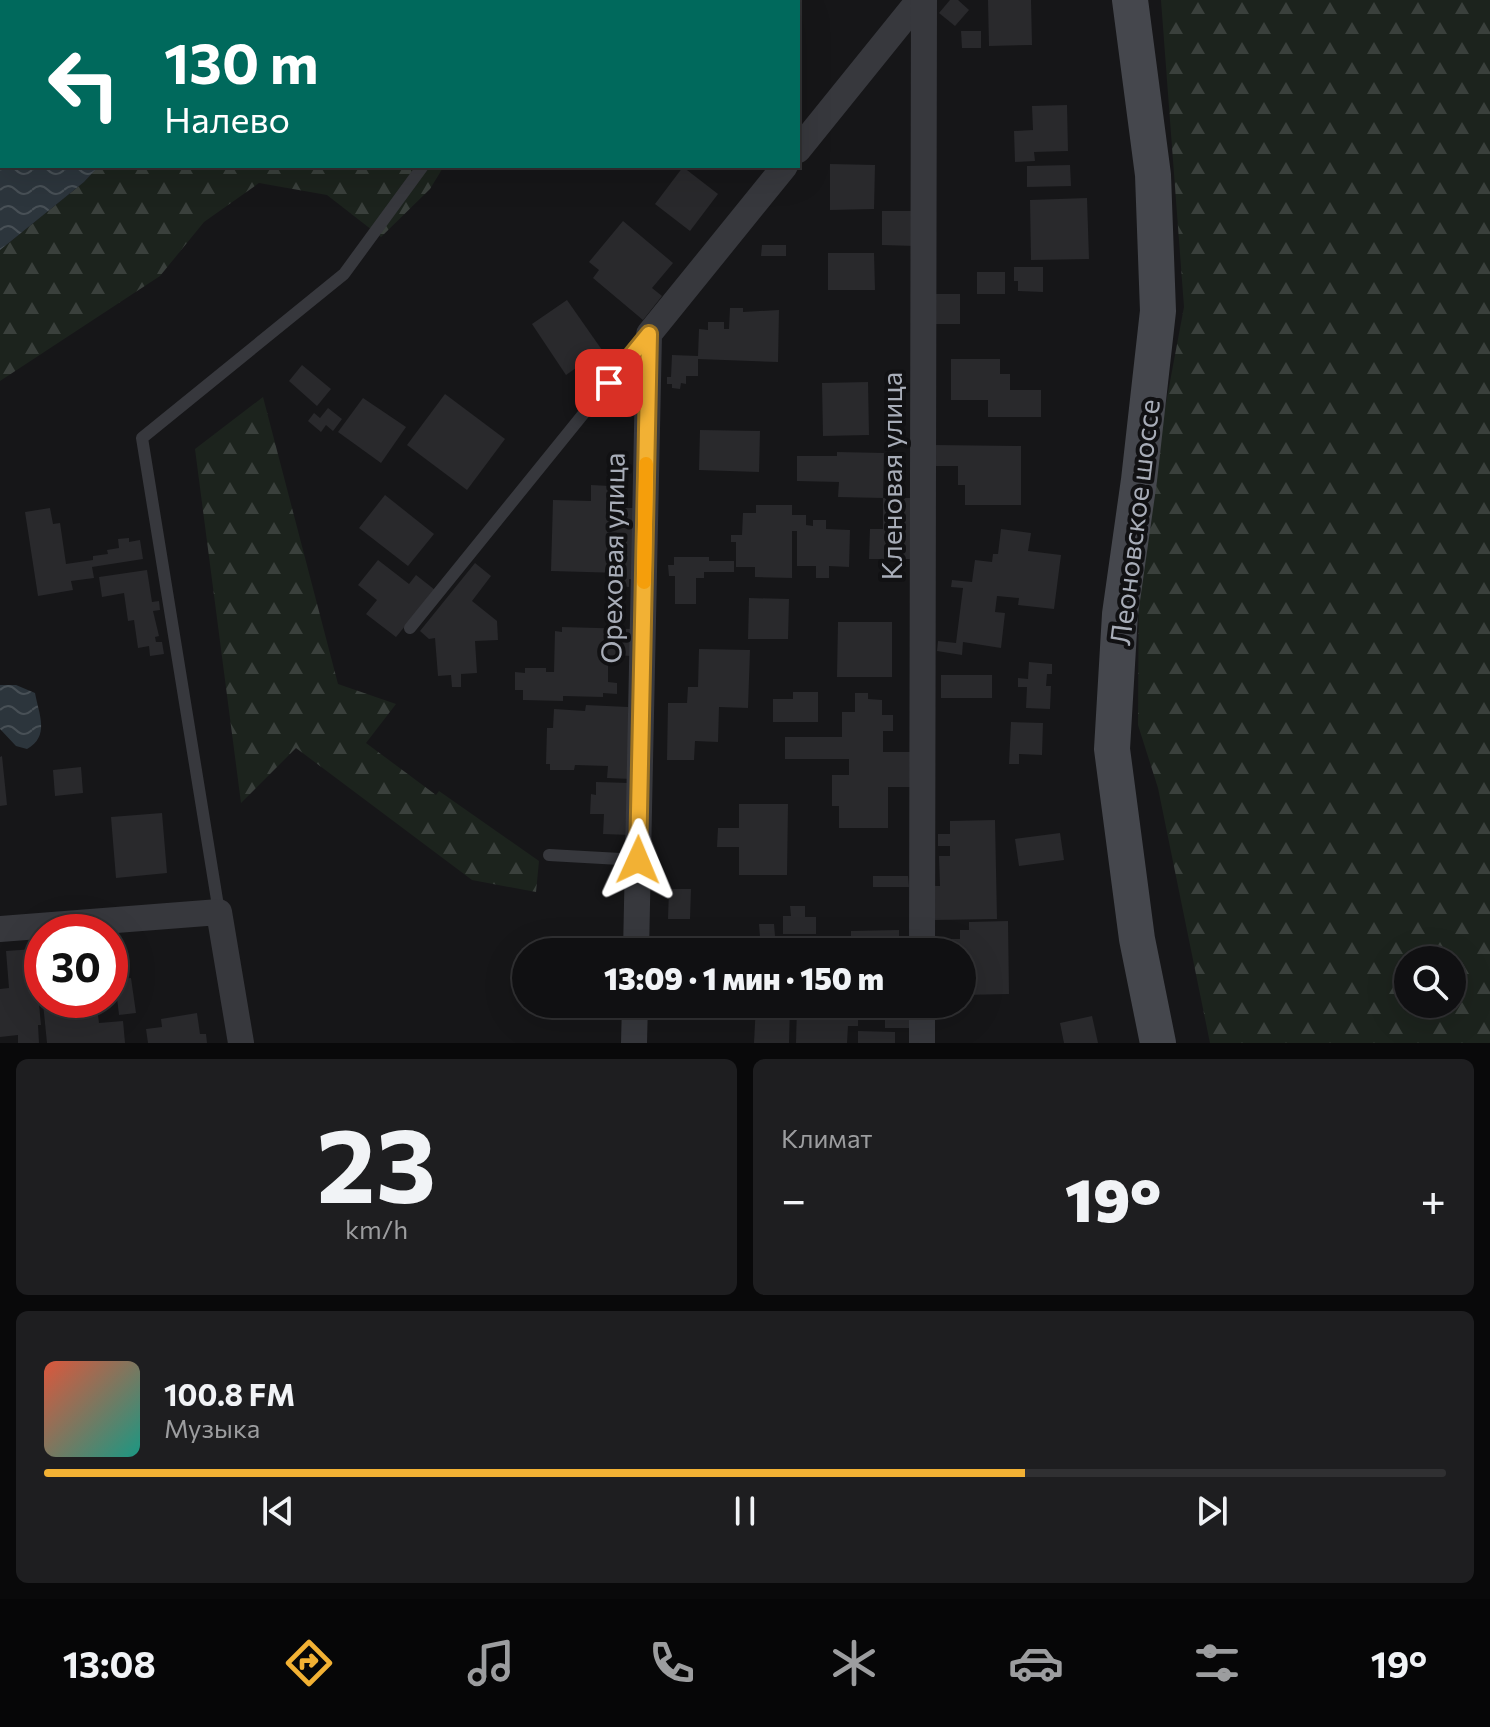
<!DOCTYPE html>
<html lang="ru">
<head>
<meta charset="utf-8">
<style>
	:root { --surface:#101012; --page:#1e1e20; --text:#f1f3f6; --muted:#9c9d9f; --line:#303032; --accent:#f2b134 }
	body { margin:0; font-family:Commissioner,sans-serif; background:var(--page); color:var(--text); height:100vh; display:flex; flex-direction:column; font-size:30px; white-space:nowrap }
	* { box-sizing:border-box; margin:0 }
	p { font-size:26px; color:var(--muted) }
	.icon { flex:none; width:44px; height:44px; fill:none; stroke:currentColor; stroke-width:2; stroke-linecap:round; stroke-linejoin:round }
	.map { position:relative; height:1043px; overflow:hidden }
	.drawer { display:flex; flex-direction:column; gap:16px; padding:16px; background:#09090a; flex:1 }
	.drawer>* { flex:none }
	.hud { position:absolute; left:0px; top:0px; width:800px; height:168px; box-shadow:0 8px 32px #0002,0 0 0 2px var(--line); background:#00695c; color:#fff; overflow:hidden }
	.controls { position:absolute; left:1394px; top:946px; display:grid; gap:16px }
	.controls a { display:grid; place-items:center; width:72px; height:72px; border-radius:50%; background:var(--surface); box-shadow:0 8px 32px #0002,0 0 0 2px var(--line); font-size:40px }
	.speed { position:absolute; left:24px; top:914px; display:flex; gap:16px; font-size:40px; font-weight:700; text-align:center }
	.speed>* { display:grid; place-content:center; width:104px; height:104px; border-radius:50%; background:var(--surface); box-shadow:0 8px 32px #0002,0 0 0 2px var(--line); line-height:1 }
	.speed .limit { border:12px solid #d22; background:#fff; color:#111 }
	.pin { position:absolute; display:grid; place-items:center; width:68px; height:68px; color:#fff; margin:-34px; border-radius:16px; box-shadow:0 4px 12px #0006 }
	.me { position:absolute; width:88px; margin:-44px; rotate:1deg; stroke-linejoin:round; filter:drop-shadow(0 0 6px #0008) }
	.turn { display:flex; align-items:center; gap:28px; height:168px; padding:0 32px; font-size:36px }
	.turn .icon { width:104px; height:104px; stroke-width:2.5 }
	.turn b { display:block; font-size:56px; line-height:68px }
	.big { font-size:60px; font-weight:800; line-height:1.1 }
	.drawer .card { flex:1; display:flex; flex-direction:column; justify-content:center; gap:12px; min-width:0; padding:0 28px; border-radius:12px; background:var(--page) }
	.drawer .dial { align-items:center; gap:0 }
	.dial b { font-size:104px; line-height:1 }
	.song { display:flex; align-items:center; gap:24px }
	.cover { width:96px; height:96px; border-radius:12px; background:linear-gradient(135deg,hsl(10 70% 55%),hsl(170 70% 35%)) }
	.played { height:8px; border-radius:4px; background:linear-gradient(90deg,var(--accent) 70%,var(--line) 70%) }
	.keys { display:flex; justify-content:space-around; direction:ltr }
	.heat { display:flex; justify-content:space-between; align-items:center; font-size:44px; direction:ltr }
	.drawer .tiles { flex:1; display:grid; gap:16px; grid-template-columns:1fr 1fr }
	.card:last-child { grid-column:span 2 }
	.trip { position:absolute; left:512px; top:938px; width:464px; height:80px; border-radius:40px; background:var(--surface); box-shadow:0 8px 32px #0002,0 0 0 2px var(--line); font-weight:800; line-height:80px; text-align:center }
	.tabs { display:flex; height:128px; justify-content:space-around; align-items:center; background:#060607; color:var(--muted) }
	.tabs .icon { width:56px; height:56px }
	.tabs .selected { color:var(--accent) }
	.tabs b { font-size:36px; color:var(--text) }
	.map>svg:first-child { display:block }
	.forest { fill:url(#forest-firs); fill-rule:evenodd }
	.water { fill:url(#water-waves) }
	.building { fill:#29292c }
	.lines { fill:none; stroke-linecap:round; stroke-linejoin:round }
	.service { stroke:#37383d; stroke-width:12 }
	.minor { stroke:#37383d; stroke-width:26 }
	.secondary { stroke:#45474d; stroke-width:36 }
	.route-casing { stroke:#9d7322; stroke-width:20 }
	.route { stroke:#f2b134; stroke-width:14 }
	.slow { stroke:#f59e0b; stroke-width:14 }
	.labels { text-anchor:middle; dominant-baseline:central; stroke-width:8; stroke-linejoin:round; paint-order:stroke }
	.street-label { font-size:28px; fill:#a8adb8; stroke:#111113 }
</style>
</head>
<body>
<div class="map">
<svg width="1490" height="1043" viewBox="0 0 1490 1043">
	<defs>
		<pattern id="forest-firs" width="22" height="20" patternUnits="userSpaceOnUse" patternTransform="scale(2)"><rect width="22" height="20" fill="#1c231d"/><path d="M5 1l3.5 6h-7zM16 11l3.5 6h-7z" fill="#3a403c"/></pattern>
		<pattern id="water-waves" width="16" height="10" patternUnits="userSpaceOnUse" patternTransform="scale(2)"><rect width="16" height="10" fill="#2c353c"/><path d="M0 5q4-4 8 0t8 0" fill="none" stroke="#485056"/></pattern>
	</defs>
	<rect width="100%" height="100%" fill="#161618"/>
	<g class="forest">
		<path d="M 1161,0 L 1490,0 L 1490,1043 L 1210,1043 L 1158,788 L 1138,725 L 1139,547 L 1184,307 ZM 1408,960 L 1452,960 L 1452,1004 L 1408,1004 Z"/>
		<polygon points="99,166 444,166 430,189 381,237 327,195 259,183 204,222 160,276 0,381 0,250 84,182"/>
		<polygon points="263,397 338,684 396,704 366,743 436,795 439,791 539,861 536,892 472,880 296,748 241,803 195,449"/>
	</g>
	<g class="water">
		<polygon points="0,0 276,0 274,2 2,2 2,166 99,166 84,182 0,250"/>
		<path d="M 0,685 L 16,685 L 35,693 C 39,715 50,736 27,749 L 16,746 L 0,729 Z"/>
	</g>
	<g class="building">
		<polygon points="950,0 958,0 969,10 955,26 939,13"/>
		<polygon points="988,0 1031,0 1032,45 989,46"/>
		<polygon points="961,31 981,31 981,48 962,48"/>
		<polygon points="1067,105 1068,151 1034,152 1035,161 1015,162 1014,131 1033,130 1032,106"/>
		<polygon points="830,164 875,165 874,209 830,210"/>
		<polygon points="1070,165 1071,186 1027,187 1027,166"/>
		<polygon points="683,167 718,194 690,231 655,204"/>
		<polygon points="1087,198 1089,259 1031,260 1030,200"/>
		<polygon points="882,211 915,211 915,246 882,245"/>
		<polygon points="623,221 673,263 652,288 662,296 643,320 593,278 599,270 589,262"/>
		<polygon points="762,245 786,245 786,256 761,256"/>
		<polygon points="828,253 874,253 875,290 828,290"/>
		<polygon points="1014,267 1043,267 1043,292 1018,291 1018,281 1014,281"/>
		<rect x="977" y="272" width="28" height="22"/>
		<rect x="935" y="294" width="25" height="30"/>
		<polygon points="567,300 602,350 566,375 532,324"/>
		<polygon points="730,308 743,308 743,312 779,310 778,362 698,359 698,376 686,376 686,384 681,383 680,389 672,388 672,384 667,384 667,377 671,377 672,355 698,356 699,329 708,330 708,322 724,322 724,329 729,329"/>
		<polygon points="951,359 1000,359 1000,374 1010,374 1010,390 1041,390 1041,417 988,417 988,400 951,400"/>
		<polygon points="302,365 331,389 317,406 289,381"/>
		<polygon points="868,382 869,435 823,436 822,383"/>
		<polygon points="445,394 505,439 467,490 407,445"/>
		<polygon points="363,398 406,427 381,463 338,432"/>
		<polygon points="328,408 342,419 333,431 326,425 321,432 308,421 314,413 320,418"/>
		<polygon points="700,430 760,431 759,472 699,470"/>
		<polygon points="934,445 1021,446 1021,505 965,505 965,485 958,485 958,466 934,466"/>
		<polygon points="837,452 884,453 883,498 838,497 839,482 797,481 797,456 837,456"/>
		<polygon points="591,485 610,486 610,508 633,508 632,579 629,579 629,587 621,586 621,573 551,571 553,500 591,501"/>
		<polygon points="385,495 434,534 408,566 359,528"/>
		<polygon points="883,498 914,498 914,559 869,559 870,529 883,529"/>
		<polygon points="756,505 792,505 792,515 806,515 806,525 813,526 813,520 826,520 826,529 850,530 849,567 829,566 829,578 816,578 816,566 797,566 797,531 792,531 792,578 755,577 755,567 736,567 736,542 731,542 731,535 742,535 743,513 756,513"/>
		<polygon points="50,508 53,524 60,523 66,564 93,560 93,556 108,554 107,550 119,548 118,539 129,538 129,542 140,540 143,559 92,567 94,578 71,581 73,590 38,596 25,512"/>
		<polygon points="1001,529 1031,533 1028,551 1061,555 1054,609 1018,605 1019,598 997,596 995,612 1005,613 1001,648 963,642 962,655 937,651 938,641 956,643 963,588 951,587 952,580 972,582 975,560 992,562 993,554 998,554"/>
		<polygon points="674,557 709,557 709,561 734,561 734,572 704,572 704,578 696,578 696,604 675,604 675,576 669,576 668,565 674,565"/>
		<polygon points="378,560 409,584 416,575 435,590 396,637 366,614 377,600 358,585"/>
		<polygon points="475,563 491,576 472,601 497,621 498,640 475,641 477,673 461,674 461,687 452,687 451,675 438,676 435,638 429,639 420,631"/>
		<polygon points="147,570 152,602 159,601 160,610 153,611 159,636 155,637 156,642 162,642 164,654 150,656 149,646 138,648 134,620 128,621 124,593 102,597 99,577"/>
		<polygon points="749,598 789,599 788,639 748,639"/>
		<polygon points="838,622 892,622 892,677 837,677"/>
		<polygon points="562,627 632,629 631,656 615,655 615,661 608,661 608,682 617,683 617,694 603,693 603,697 563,696 563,701 523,700 523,690 515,690 515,672 525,673 525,668 546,668 546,672 554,672 555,631 562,632"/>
		<polygon points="699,649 750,650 748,708 719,707 718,742 695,741 694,760 667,760 668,703 687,703 688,687 698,687"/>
		<polygon points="1029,662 1052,664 1052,674 1047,674 1046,686 1051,686 1050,709 1026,708 1027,687 1018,687 1018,678 1028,679"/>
		<rect x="941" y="675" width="51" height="23"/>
		<polygon points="793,692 818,692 818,722 773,722 773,699 793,699"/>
		<polygon points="855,693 868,693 868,699 882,700 882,715 893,715 893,731 883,731 883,752 912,752 912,787 888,787 888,828 839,828 839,806 832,806 832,775 849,775 849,759 785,759 785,737 842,737 842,712 855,712"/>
		<polygon points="586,705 628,707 628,727 631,727 632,779 607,778 608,766 575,765 574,770 550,770 550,764 546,764 547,728 553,728 554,709 585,711"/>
		<polygon points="1011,722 1043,723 1042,755 1019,754 1019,764 1009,764"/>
		<polygon points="2,756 7,805 0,806 0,757"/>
		<polygon points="81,767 83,793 55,796 53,770"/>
		<polygon points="596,782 629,783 631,835 603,834 604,814 590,814 591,794 596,795"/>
		<polygon points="739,804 788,804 787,875 739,875 739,847 717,847 718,828 739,828"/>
		<polygon points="162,813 167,873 116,878 111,817"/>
		<polygon points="995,820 997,919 935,920 934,886 940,886 939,856 950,856 950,846 938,846 938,834 950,834 950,821"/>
		<polygon points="1060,833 1064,860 1019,866 1015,839"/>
		<polygon points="873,876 908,876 909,887 873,887"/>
		<polygon points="669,889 691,889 690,919 668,919"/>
		<polygon points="790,906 805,906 805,917 816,917 816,934 783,934 783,916 791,916"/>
		<polygon points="1008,921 1009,994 962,995 962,952 952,952 952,939 960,939 960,930 969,930 969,922"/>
		<polygon points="759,924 774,924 775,936 760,937"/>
		<polygon points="899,930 899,952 841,952 841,942 851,942 851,931"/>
		<polygon points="582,938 623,941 622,952 581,952"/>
		<polygon points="42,940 42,1000 96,1000 99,1023 123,1021 125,1043 47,1043 43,1003 39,1004 41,1025 38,1025 39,1043 18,1043 18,1035 0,1037 0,989 9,988 6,951 34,949 34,941"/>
		<polygon points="742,944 764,945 764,952 741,952"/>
		<polygon points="131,978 136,1013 119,1015 115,980"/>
		<polygon points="656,1004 693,1004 693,1018 681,1017 681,1014 656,1014"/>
		<polygon points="804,1004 858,1004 858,1026 848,1026 847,1043 796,1043 797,1007 804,1008"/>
		<rect x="885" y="1004" width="30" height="24"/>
		<polygon points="756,1005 790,1006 789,1043 754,1043"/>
		<polygon points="197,1013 200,1034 206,1034 207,1043 148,1043 146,1029 162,1027 161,1019"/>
		<polygon points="1092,1016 1098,1043 1064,1043 1060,1023"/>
		<polygon points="858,1031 895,1032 895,1043 858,1043"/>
	</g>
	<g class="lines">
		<g class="service">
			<polyline points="534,2 535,0"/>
			<polyline points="410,628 644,339"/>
			<polyline points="549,855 638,860"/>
			<polyline points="219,912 142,438 344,274 423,166"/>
		</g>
		<g class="minor">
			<polyline points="798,150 919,0"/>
			<polyline points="0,929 219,912 241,1043"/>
			<polyline points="636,952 649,334 785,166"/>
			<polyline points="922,952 924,0"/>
			<polyline points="634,1043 635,1004"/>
			<polyline points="922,1043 922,1004"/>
		</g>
		<polyline class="secondary" points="1130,0 1153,175 1158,311 1139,480 1120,614 1112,749 1137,939 1158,1043"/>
	</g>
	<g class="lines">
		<defs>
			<polyline id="route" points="609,383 649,334 638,860"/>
		</defs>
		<use href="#route" class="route-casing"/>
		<use href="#route" class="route"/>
		<polyline class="slow" points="644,582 646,464"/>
	</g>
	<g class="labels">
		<g class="street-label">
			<text transform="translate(891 476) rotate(-90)">Кленовая улица</text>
			<text transform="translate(1134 522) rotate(-83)">Леоновское шоссе</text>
			<text transform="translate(612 558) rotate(-89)">Ореховая улица</text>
		</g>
	</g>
</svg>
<div class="controls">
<a><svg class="icon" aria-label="search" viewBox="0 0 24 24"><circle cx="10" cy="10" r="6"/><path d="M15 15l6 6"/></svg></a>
</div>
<div class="speed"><div class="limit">30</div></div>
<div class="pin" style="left:609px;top:383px;background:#d93025"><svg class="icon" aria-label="arrive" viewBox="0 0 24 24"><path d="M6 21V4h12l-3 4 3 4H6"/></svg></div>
<svg class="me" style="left:638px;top:860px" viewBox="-20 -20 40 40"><path d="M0-17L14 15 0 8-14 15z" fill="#f2b134" stroke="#fff" stroke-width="4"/></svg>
<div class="trip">13:09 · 1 мин · 150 m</div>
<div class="hud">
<div class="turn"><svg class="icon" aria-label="left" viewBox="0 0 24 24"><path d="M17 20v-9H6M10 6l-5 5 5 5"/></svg><div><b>130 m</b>Налево</div></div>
</div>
</div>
<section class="drawer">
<div class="tiles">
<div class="card dial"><b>23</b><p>km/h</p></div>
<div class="card"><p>Климат</p>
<div class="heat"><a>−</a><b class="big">19°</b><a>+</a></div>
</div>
<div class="card">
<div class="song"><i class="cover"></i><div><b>100.8 FM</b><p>Музыка</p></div></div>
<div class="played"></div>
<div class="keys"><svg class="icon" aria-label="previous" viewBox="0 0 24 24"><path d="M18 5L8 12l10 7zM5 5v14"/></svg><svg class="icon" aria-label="pause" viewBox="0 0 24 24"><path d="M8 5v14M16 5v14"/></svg><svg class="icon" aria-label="next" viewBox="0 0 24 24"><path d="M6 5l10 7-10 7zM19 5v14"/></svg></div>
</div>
</div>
</section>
<nav class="tabs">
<b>13:08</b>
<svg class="icon selected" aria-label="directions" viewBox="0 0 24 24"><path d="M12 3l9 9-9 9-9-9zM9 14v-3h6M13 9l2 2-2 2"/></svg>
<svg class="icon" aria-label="music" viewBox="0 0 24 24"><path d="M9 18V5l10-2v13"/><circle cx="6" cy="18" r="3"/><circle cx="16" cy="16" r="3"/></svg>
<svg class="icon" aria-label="phone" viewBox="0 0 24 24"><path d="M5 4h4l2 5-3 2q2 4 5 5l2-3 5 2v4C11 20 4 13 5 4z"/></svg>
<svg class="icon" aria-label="climate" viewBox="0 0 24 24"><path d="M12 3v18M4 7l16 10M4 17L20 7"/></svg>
<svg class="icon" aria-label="car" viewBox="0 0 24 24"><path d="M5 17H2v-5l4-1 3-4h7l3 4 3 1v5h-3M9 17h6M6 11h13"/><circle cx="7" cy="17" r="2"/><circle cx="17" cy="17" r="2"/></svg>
<svg class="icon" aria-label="filters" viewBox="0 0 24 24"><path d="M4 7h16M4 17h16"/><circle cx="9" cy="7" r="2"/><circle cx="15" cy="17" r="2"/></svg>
<b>19°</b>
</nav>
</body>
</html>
